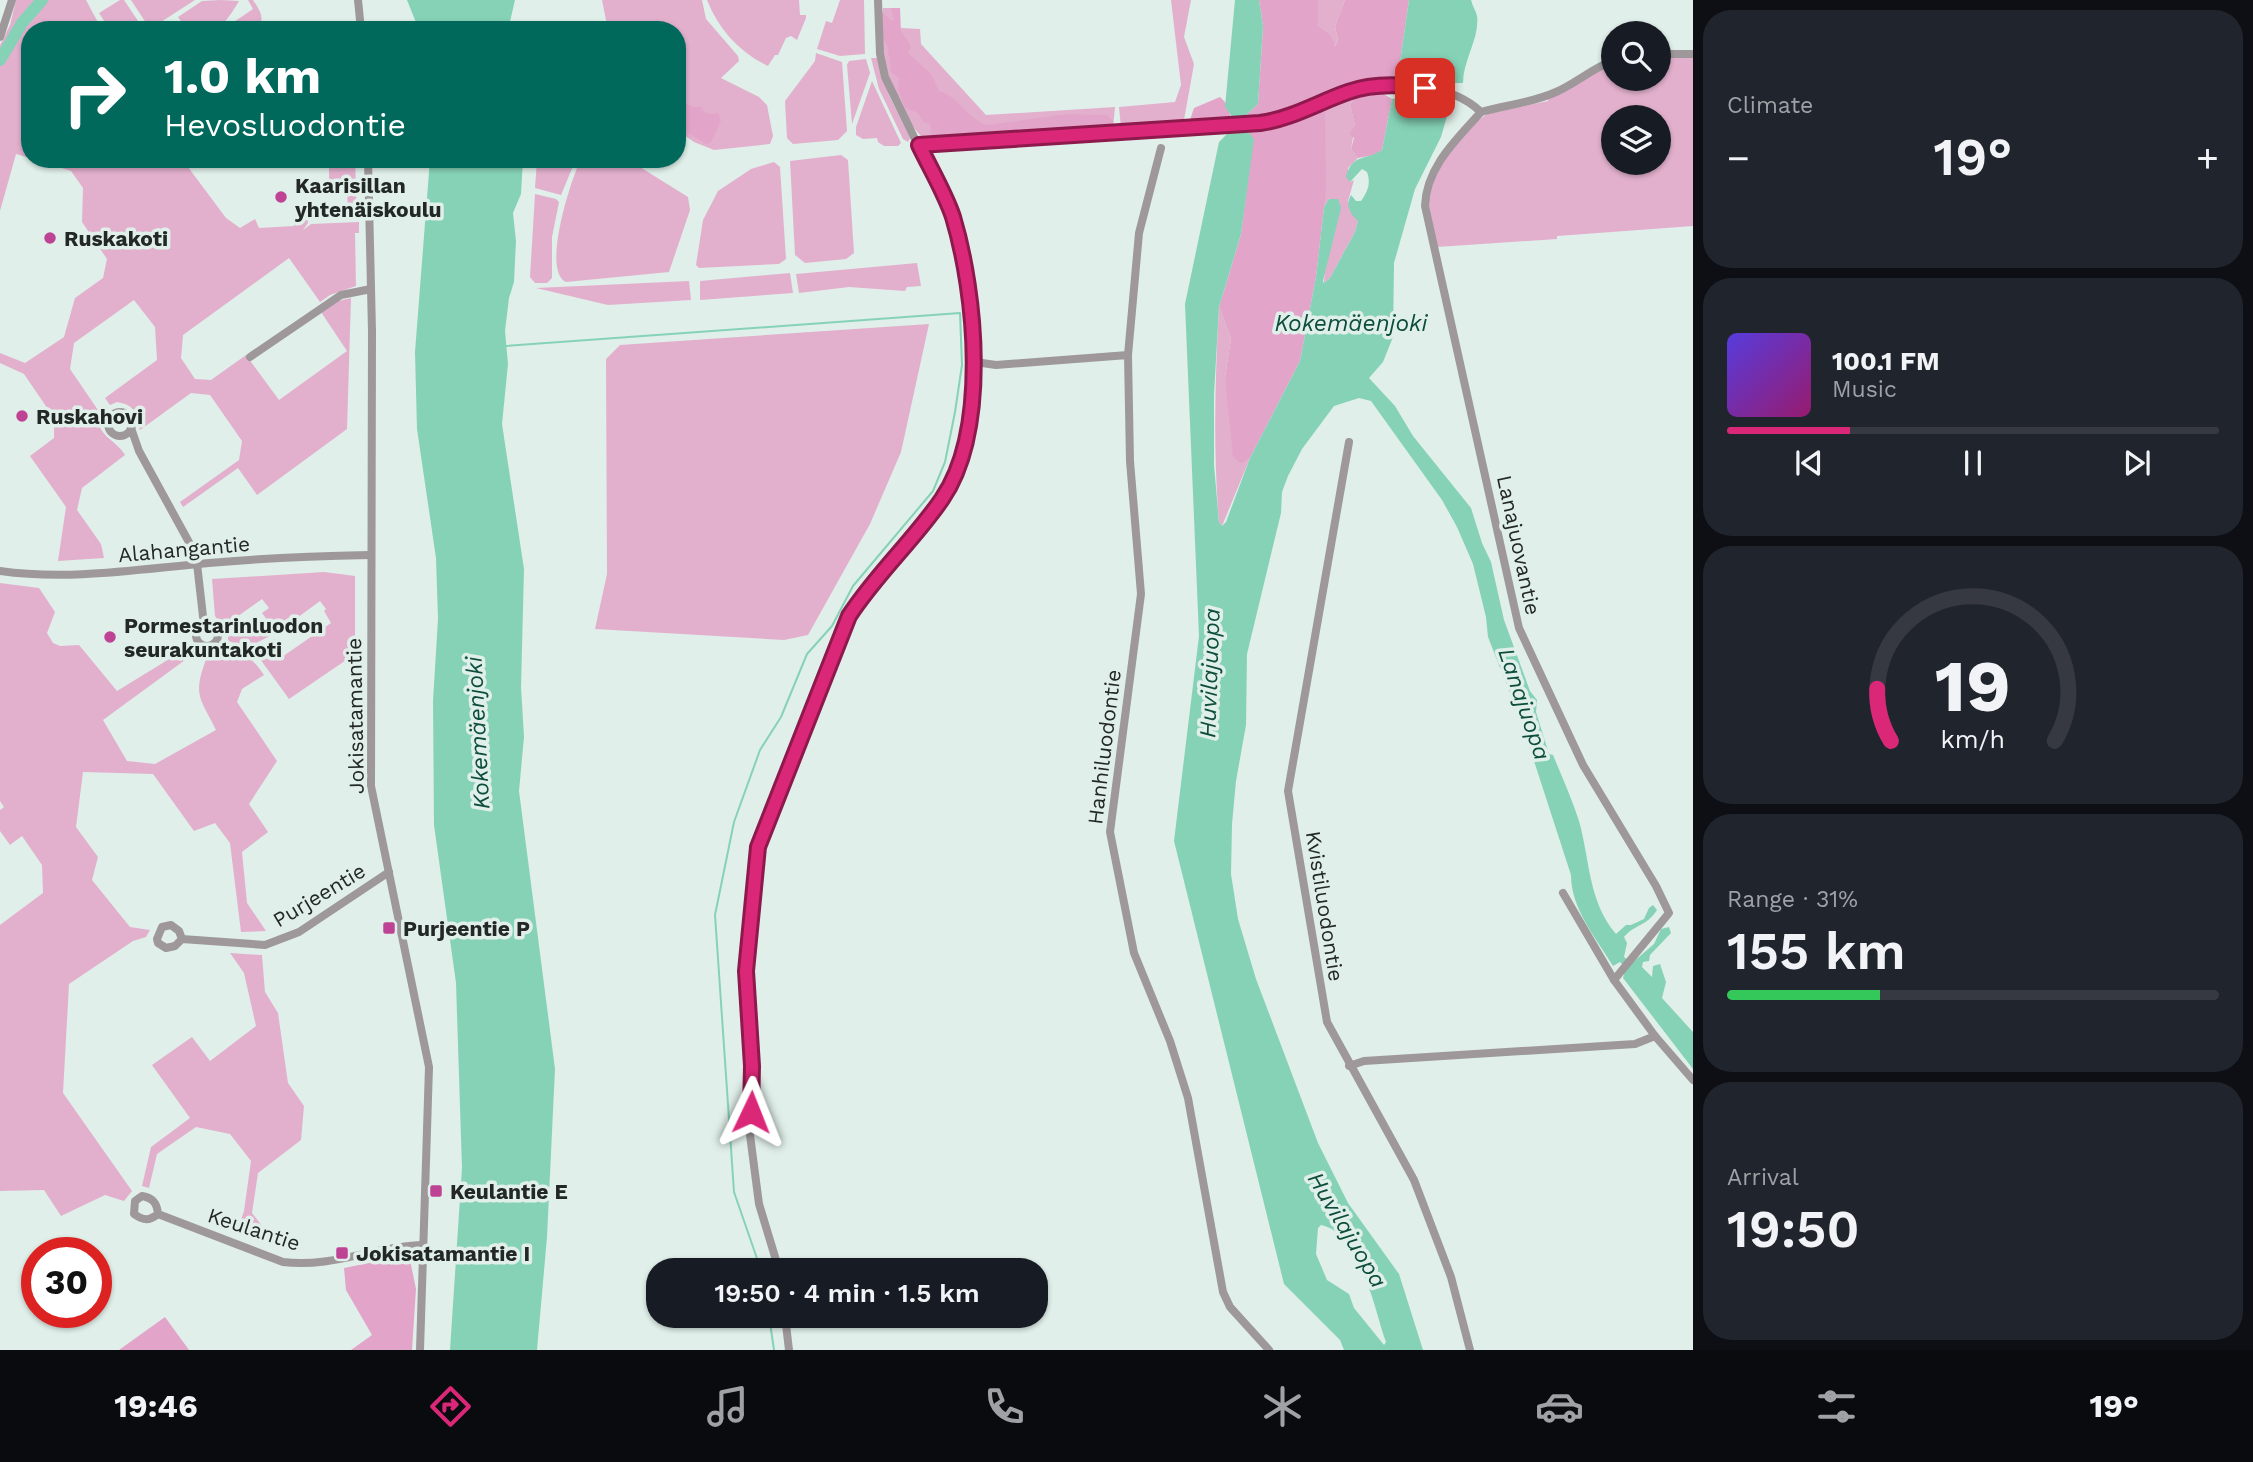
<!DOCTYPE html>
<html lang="en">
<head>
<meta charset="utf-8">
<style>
	:root { --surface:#171b24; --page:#20242c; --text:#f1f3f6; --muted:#9ea1a6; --line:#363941; --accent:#db2777 }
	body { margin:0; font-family:"Work Sans",sans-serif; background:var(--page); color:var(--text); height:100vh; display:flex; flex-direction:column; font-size:26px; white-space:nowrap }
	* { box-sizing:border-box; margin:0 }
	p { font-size:23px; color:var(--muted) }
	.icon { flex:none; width:38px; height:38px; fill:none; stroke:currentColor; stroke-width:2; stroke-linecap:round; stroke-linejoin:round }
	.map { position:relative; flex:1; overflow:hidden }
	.side { display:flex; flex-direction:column; gap:10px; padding:10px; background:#0d0f14; width:560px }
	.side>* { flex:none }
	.banner { position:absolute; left:21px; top:21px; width:665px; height:147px; border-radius:28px; box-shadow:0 2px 5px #0004; background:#00695c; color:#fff; overflow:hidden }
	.tools { position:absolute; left:1601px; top:21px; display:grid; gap:14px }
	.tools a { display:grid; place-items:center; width:70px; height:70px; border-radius:50%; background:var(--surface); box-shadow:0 2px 5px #0004; font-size:35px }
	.speed { position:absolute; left:21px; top:1237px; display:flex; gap:14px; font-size:35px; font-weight:700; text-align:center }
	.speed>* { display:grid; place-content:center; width:91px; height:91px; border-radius:50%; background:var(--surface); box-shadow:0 2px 5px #0004; line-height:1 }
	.speed .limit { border:10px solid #d22; background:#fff; color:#111 }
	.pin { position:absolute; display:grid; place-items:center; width:60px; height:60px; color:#fff; margin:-30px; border-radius:14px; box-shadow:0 4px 10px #0006 }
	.me { position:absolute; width:77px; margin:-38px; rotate:2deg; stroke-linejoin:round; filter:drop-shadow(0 0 5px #0008) }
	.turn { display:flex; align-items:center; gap:24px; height:147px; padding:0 28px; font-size:32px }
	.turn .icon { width:91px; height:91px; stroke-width:2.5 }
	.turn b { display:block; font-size:49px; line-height:60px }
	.big { font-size:52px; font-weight:600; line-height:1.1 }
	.side .tile { flex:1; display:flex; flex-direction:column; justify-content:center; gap:10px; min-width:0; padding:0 24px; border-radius:28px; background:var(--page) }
	.side .dial { align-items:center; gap:0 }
	.dial svg { height:182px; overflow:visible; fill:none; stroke:var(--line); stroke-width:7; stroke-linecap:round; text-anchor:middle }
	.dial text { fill:var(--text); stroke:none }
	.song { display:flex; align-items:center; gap:21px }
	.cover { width:84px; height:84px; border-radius:10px; background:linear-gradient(135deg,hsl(250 70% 55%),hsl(320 70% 35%)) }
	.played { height:7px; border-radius:4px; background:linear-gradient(90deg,var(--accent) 25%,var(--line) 25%) }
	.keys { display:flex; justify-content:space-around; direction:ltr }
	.heat { display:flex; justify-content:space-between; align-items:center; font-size:38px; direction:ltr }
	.charge { height:10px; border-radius:5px; background:linear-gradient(90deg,#34c759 31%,var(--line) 0) }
	.trip { position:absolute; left:646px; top:1258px; width:402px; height:70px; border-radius:28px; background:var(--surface); box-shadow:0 2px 5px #0004; font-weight:600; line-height:70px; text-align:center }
	.dock { display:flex; height:112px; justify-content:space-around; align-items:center; background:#090b0e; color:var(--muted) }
	.dock .icon { width:49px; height:49px }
	.dock .on { color:var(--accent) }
	.dock b { font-size:32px; color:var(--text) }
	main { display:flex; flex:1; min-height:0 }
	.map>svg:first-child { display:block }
	.green { fill:#e2b0cd; fill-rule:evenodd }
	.forest { fill:#e2a5c9 }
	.water { fill:#86d2b7; fill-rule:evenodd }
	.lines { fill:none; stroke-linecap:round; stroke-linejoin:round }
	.stream { stroke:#86d2b7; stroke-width:2 }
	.river { stroke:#86d2b7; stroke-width:12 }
	.minor { stroke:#9e989b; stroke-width:8 }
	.route-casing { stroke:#8e194d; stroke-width:18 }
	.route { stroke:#db2777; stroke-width:12 }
	.poi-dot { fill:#be4395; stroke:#e0efe9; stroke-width:2.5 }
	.labels { text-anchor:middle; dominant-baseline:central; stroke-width:7; stroke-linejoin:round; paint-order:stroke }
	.poi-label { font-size:21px; font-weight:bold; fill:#232826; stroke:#e0efe9; text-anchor:start }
	.street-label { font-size:21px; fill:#232826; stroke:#e0efe9 }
	.water-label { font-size:23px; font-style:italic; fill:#0d4d3b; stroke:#e0efe9 }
</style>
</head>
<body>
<main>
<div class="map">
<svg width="1693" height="1350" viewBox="0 0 1693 1350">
	<rect width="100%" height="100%" fill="#e0efe9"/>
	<g class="green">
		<polygon points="16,0 86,0 102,30 30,30 30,158 16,154 0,211 0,45 10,25"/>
		<polygon points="120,0 124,0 142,27 110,30 99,13"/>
		<polygon points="131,0 195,0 150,29"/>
		<path d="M 221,0 L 239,1 C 222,29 220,30 187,30 L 178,17 L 202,1 Z"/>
		<path d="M 248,0 L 253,0 C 260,11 266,18 257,30 L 222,30 L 253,9 Z"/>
		<polygon points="602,0 702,0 706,19 738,56 739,61 721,78 759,97 767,105 773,136 770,144 714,150 694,142 677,130 677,30 608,30"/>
		<path d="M 707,0 L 799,0 L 800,15 L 806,15 L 806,18 L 797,40 L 791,36 L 786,38 L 778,55 L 775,55 L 768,66 C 739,52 719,30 707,0 Z"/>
		<polygon points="840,0 864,0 865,54 840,56 817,49 826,21 832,23"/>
		<polygon points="1171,0 1191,0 1184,37 1194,64 1184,120 1179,125 1121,128 1119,107 1175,102 1181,85"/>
		<polygon points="1318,0 1345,0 1335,26 1338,40 1334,47 1331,35 1318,25"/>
		<path d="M 883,8 L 900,8 L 901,28 L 920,29 L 921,44 L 986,115 L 1115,107 L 1113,128 L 929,141 C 910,134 889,83 885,62 C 882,46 881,24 883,8 Z"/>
		<polygon points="816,53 842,62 847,131 838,140 793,144 787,138 785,101 815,61"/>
		<path d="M 1659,54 L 1693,54 L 1693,226 L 1557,236 L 1557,239 L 1437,247 C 1434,231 1427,214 1429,198 C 1432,167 1462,131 1487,114 L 1548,101 L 1548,95 L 1613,60 L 1614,79 L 1659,79 ZM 1614,117 L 1659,117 L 1659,163 L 1614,163 Z"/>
		<polygon points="871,58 877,58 889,95 910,138 908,142 903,139 879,89"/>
		<polygon points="866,59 870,73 852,124 847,65 849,61"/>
		<polygon points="872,81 901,143 898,146 884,146 878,142 877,138 863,139 856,135 856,127"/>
		<polygon points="1356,96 1350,105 1355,126 1351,149 1358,158 1348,168 1350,182 1354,180 1348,201 1358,221 1355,232 1330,278 1324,283 1329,199 1324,207 1325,112 1321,109"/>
		<polygon points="841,155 848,160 854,253 846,259 805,263 795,255 790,161"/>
		<path d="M 34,159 L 182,159 L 226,218 L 240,228 L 255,219 L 259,228 L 294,226 L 295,213 L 307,215 L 308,223 L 303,230 L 311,224 L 359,222 L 359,233 L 355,233 L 356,286 L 330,295 L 320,302 L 289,258 L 183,335 L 181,358 L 195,379 L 211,380 L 246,355 L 279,400 L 347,351 L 321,312 L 338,301 L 351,298 L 347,429 L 257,495 L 238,468 L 183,507 L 180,502 L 239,460 L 242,441 L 210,395 L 191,393 L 140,430 C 136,414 136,405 117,402 L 110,405 L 105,398 L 157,360 L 155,327 L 134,300 L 74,343 L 70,369 L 100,413 C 94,436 116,439 125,455 L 82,488 L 77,510 L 101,544 L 104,558 L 58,561 L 66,507 L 30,456 L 54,438 L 54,418 L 24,374 L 0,363 L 0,353 L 25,363 L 64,337 L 75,298 L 103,278 L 107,259 L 82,222 L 83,188 L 71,171 Z"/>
		<polygon points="329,159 355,159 357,216 342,218 348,216 347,185 324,186 329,183"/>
		<polygon points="537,159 576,159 561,195 535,188"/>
		<path d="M 581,159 L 627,159 L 688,197 L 690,210 L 669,272 L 566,282 C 541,271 571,179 581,159 Z"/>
		<polygon points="774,162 780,167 786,259 779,264 699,268 696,265 703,220 718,191 751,169"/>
		<polygon points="535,194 556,199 559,202 552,237 552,278 547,283 535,283 530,277"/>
		<polygon points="917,263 921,286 907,287 905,291 849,287 799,293 796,274"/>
		<polygon points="790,273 793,293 700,300 700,281"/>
		<polygon points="689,281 691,300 608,305 536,288"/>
		<path d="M 1219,307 L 1231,338 L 1225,377 L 1245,462 L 1250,458 L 1222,526 L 1219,522 C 1213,450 1215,379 1219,307 Z"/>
		<polygon points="929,324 901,452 870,524 808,635 784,640 595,629 607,574 606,359 620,345"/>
		<polygon points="324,572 355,576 355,654 289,699 255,652 274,639 277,641 269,647 279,659 331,623 324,611 326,609 320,601 297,618 294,614 277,626 279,630 276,632 262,613 269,608 262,599 234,619 236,622 224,628 215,616 212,579"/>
		<path d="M 0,583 L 39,588 L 55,612 L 47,633 L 53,643 L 60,646 L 79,645 L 117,691 L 192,645 L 196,652 L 103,720 L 127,761 L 155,764 L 216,730 C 200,697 192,696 207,657 C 234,645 248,651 264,675 L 242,689 L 237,702 L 277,761 L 249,804 L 268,832 L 242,852 L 247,903 L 266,931 L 241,932 L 230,843 L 215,823 L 194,831 L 153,774 L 83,772 L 76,827 L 98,857 L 92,880 L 130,927 L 150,930 L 146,937 L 133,941 L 69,984 L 63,1093 L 132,1191 L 124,1201 L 105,1195 L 61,1216 L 44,1190 L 0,1191 L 0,925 L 43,893 L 42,865 L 22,836 L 10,845 L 0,831 L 0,810 L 4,807 L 0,801 Z"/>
		<polygon points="258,616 270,633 270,636 248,647 228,641 228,634 240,628 244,634 257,623 254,619"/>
		<polygon points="230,953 262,955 265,992 278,1013 288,1083 304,1106 301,1140 258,1173 252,1213 278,1247 237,1231 244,1211 251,1161 230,1134 196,1127 157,1154 149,1188 142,1186 151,1147 190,1118 152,1065 192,1037 210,1061 256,1026 244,973"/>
	</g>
	<g class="forest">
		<path d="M 1259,0 L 1318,0 L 1318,25 L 1331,35 L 1335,46 L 1338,40 L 1335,26 L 1345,0 L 1409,0 L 1399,69 L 1402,73 L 1399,80 C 1346,74 1299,111 1248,119 L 1245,116 L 1258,104 L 1263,26 Z"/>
		<path d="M 891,8 L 900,8 L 900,29 L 911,46 L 908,53 L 931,74 L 939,91 C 960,97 967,119 987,125 L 1067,114 L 1107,115 L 1113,121 L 1112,126 L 934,138 L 931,136 L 930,124 L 923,122 L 918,113 L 905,108 L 898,89 L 899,78 L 891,72 L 888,47 L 882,37 L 882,12 L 892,21 L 894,19 Z"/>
		<polygon points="1382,93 1392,99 1382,150 1374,155 1358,158 1351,149 1354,138 1349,134 1355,126 1350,105 1356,96"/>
		<polygon points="1220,97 1227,104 1231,118 1224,123 1189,123 1194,108"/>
		<path d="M 677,101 L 693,107 L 701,107 C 704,114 710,115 718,113 L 721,121 L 711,142 L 706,144 L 677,126 Z"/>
		<polygon points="1321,109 1325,112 1326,190 1316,277 1300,361 1250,458 1245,462 1240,463 1233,457 1225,377 1231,338 1219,307 1241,234 1253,139 1246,129 1278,127"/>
		<polygon points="409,1255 416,1289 412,1350 351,1350 372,1335 346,1290 344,1268"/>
		<polygon points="165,1317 189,1350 119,1350"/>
	</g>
	<g class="water">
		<polygon points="407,0 515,0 508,30 419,30"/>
		<path d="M 1235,0 L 1259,0 L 1263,26 L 1258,104 L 1245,116 L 1246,129 L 1254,139 L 1241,234 L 1219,307 L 1214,395 L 1214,465 L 1219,522 L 1222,526 L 1226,522 L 1250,458 L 1300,361 L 1316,277 L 1324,207 L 1329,199 L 1338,199 L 1341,208 L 1323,281 L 1324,283 L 1330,278 L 1355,232 L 1358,221 C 1350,213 1345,206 1351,195 L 1356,201 L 1361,201 C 1368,191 1371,183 1367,172 L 1362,169 L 1350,182 L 1346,177 C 1352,153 1366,161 1382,150 L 1392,99 L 1419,93 L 1422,80 L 1415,75 L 1402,73 L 1399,69 L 1409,0 L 1471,0 C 1472,5 1476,11 1477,16 C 1480,38 1463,60 1463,83 L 1435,83 L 1431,96 L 1443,105 L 1447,116 L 1441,137 L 1415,189 L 1394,263 L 1393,337 L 1383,362 L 1369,378 L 1395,406 L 1413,436 L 1471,508 L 1482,543 L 1491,562 L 1504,620 L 1530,691 L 1537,700 L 1536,712 L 1549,754 L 1553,755 C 1562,777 1572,799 1579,821 C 1590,860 1588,901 1616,934 L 1626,925 L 1631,925 L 1644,919 L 1649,908 L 1653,905 L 1657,910 C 1647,926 1635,924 1624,937 L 1627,943 L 1624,957 L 1632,963 L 1654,944 L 1661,929 L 1669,927 L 1671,933 L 1650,955 L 1649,961 L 1643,962 L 1642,967 L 1652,977 L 1653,966 L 1660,964 L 1666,982 L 1662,998 L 1693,1032 L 1693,1069 L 1623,978 L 1626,968 L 1620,962 L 1613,966 C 1596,938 1571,909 1571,875 L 1522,724 L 1488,637 L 1486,617 L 1473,564 L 1457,527 L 1442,500 L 1371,401 L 1359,398 L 1334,406 L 1302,449 L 1288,476 L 1282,492 L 1281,513 L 1247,654 L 1246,725 L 1236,781 L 1232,824 L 1231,874 L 1238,919 L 1256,979 L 1318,1143 L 1348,1203 L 1399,1274 L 1423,1350 L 1344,1350 L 1340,1340 L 1284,1284 L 1174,841 L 1199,636 L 1185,304 L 1219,142 L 1231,130 L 1231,115 L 1225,107 ZM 1321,1225 C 1361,1233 1374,1309 1386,1342 L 1384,1345 L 1354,1308 L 1349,1294 L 1327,1280 L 1316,1254 L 1318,1228 Z"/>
		<polygon points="430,159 523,159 521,194 513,213 516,241 514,282 509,298 505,331 508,364 502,424 524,569 521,687 524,737 519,791 555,1069 547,1237 537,1350 450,1350 462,1168 456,983 434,825 433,701 438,619 436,558 417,429 415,352"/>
	</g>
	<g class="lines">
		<g class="stream">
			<polyline points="506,346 960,313 962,365 955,412 945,462 933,491 853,586 832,626 807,654 781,717 760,750 734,822 715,915 734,1192 761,1270"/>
			<polyline points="769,1316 774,1350"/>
		</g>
		<polyline class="river" points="0,60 22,23 42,0"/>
		<g class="minor">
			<polyline points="358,0 361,30"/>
			<polyline points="0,37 12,0"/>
			<polyline points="1659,54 1693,54"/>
			<path d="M 919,145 L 1260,123 C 1292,119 1320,99 1352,91 C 1378,84 1402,84 1428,88 C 1448,91 1465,97 1481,112 C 1506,105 1532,103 1556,92 C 1576,83 1593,68 1614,60"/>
			<polyline points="368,159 372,331 371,786 429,1067 420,1350"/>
			<polyline points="1128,355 1139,233 1161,148"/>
			<polyline points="250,357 341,295 371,289"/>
			<polyline points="975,362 996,365 1128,355 1130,461 1141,594 1110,832 1134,953 1170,1041 1188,1098 1223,1292 1230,1307 1269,1350"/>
			<circle cx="120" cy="424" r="12"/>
			<polyline points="131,428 139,451 196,555 204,625"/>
			<polyline points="1349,442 1288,791 1327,1022 1414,1180 1451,1277 1470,1350"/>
			<path d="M 0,571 C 69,581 140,569 209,563 C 263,558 317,556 370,555"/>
			<circle cx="207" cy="635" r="11"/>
			<polyline points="1563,893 1614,980"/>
			<polyline points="182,939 175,946 166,948 158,943 157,939 162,927 171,925 179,931 182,939 265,945 299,932 389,872"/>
			<polyline points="1655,1036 1693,1080"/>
			<path d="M 1349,1066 L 1364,1061 L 1635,1044 L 1655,1036 L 1614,980 L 1669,913 L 1656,886 L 1583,765 L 1519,628 L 1425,206 C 1426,167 1457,139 1481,112"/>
			<path d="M 158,1214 C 149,1221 144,1221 134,1214 L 135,1201 L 142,1196 C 153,1198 157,1203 158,1214 L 283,1262 C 334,1268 374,1246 423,1245"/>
			<polyline points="779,1270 759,1204 750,1135 752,1066 746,971 757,847 849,616 869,586 943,498 956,469 969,419 975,362 968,291 952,216 885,77 880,54 878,0"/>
			<polyline points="785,1316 789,1350"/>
		</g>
	</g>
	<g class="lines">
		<defs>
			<path id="route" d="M 751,1112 L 752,1066 L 746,971 L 758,847 L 849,616 C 877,573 914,540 942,499 C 989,430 976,294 953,217 C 945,193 930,168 919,145 L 1260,123 C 1291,119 1319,102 1348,92 C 1373,83 1399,84 1425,88"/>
		</defs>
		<use href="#route" class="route-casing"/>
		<use href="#route" class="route"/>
	</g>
	<g class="poi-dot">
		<circle cx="281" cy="197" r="7"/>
		<circle cx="50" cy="238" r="7"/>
		<circle cx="22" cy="416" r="7"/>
		<circle cx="110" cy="637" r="7"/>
		<rect x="382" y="921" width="14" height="14" rx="3.5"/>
		<rect x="429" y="1184" width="14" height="14" rx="3.5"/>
		<rect x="335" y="1246" width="14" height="14" rx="3.5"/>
	</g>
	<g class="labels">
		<g class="poi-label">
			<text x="295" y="185">Kaarisillan<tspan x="295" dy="24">yhtenäiskoulu</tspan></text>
			<text x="64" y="238">Ruskakoti</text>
			<text x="36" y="416">Ruskahovi</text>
			<text x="124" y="625">Pormestarinluodon<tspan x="124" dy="24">seurakuntakoti</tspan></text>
			<text x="403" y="928">Purjeentie P</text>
			<text x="450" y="1191">Keulantie E</text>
			<text x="356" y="1253">Jokisatamantie I</text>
		</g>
		<g class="street-label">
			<text transform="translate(1519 545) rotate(78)">Lanajuovantie</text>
			<text transform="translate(184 549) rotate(-5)">Alahangantie</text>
			<text transform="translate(355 716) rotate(-91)">Jokisatamantie</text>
			<text transform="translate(1104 747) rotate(-83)">Hanhiluodontie</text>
			<text transform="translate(319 895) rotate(-31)">Purjeentie</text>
			<text transform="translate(1325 906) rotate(81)">Kvistiluodontie</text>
			<text transform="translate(254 1229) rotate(18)">Keulantie</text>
		</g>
		<g class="water-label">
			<text x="1351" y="323">Kokemäenjoki</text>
			<text transform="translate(1210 673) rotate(-88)">Huvilajuopa</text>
			<text transform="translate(1524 704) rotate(71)">Lanajuopa</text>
			<text transform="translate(478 733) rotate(-93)">Kokemäenjoki</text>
			<text transform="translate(1347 1230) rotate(59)">Huvilajuopa</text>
		</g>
	</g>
</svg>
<div class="tools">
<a><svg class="icon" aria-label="search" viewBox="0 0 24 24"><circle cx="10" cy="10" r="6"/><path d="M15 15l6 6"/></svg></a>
<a><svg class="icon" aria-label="layers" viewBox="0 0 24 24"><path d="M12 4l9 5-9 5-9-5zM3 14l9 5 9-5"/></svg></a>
</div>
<div class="speed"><div class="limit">30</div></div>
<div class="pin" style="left:1425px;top:88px;background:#d93025"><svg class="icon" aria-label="arrive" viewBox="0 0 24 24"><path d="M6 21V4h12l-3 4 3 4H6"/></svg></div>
<svg class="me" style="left:751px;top:1112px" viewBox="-20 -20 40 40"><path d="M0-17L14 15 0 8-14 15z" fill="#db2777" stroke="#fff" stroke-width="4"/></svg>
<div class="trip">19:50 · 4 min · 1.5 km</div>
<div class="banner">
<div class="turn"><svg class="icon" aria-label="right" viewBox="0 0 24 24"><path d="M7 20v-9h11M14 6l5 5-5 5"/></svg><div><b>1.0 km</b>Hevosluodontie</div></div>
</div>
</div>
<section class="side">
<div class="tile"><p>Climate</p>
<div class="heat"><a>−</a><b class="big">19°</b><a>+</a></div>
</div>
<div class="tile">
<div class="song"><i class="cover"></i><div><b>100.1 FM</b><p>Music</p></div></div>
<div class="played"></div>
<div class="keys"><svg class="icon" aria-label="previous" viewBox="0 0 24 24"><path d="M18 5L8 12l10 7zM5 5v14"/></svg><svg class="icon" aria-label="pause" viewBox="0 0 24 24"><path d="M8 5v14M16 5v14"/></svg><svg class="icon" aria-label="next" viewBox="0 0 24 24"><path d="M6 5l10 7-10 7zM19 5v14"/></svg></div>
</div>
<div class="tile dial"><svg viewBox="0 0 100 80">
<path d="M14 69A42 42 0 1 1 86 69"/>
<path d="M14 69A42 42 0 0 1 8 46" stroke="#db2777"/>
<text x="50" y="56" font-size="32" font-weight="700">19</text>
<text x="50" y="72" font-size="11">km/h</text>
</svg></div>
<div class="tile"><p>Range · 31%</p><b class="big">155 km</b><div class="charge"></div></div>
<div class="tile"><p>Arrival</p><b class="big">19:50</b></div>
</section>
</main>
<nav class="dock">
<b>19:46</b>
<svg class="icon on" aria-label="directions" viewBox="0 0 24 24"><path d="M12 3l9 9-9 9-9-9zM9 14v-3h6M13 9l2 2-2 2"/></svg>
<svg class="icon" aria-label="music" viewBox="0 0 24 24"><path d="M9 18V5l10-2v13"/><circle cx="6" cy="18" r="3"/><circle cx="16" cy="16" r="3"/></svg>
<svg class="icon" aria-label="phone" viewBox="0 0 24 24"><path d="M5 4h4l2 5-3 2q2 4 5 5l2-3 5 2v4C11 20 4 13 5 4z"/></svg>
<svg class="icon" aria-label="climate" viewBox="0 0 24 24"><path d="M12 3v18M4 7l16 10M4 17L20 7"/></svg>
<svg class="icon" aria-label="car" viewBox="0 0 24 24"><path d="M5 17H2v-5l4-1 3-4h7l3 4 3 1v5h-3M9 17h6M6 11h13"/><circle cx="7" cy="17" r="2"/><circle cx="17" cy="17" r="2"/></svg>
<svg class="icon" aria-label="filters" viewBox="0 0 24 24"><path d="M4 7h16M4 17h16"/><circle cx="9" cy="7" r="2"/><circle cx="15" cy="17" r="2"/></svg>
<b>19°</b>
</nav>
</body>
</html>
